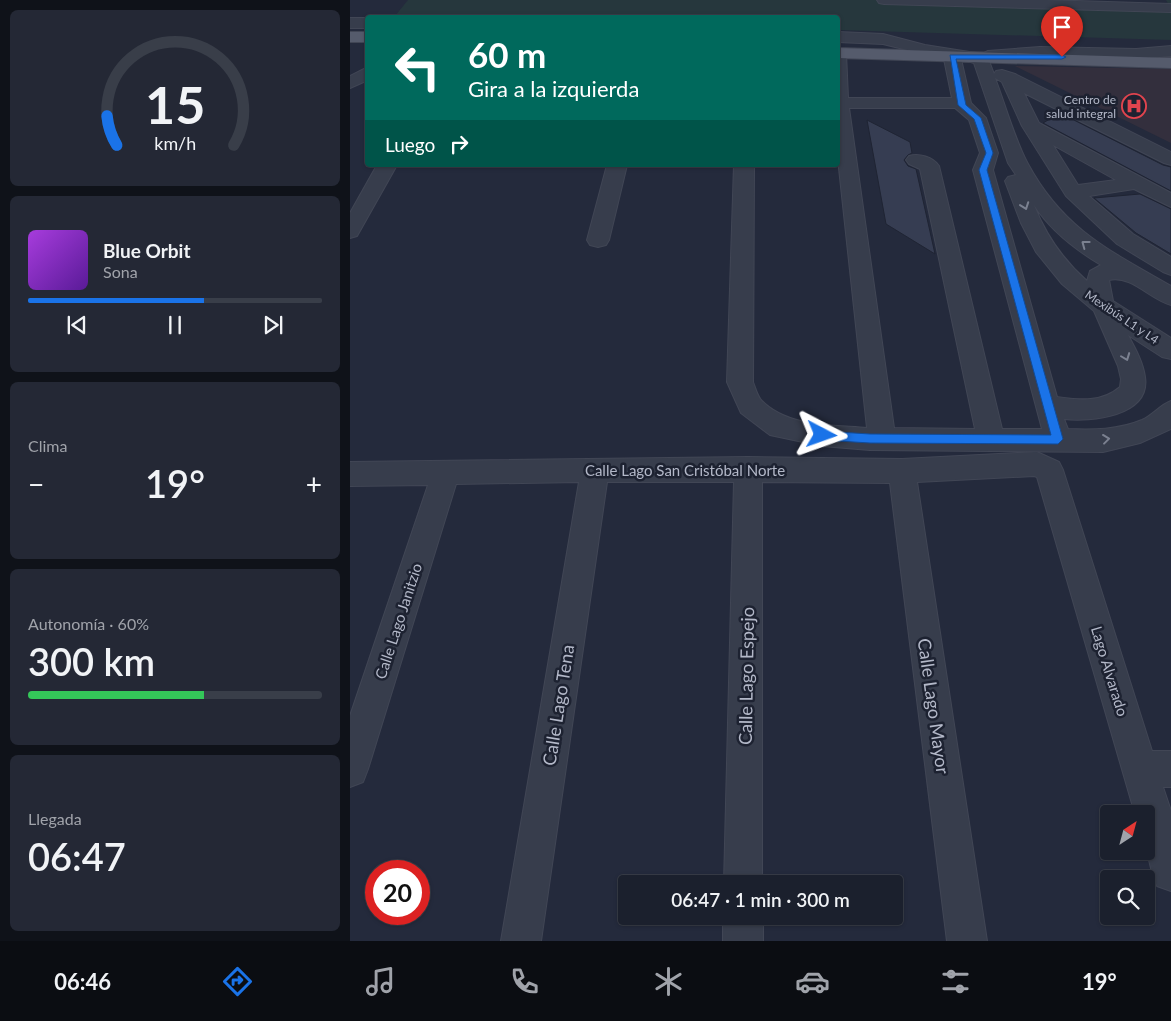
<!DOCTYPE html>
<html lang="es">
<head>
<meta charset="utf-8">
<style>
	:root { --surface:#1b202d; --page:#242835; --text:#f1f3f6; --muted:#a0a3aa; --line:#393e49; --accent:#1a73e8 }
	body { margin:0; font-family:Lato,sans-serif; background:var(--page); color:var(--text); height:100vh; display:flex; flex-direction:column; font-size:19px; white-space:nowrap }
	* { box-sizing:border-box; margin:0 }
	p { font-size:16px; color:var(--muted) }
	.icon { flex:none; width:28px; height:28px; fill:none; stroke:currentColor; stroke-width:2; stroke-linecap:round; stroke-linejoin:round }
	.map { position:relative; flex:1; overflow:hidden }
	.sheet { display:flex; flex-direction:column; gap:10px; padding:10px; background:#0f1219; width:350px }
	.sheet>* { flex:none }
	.banner { position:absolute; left:15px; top:15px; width:475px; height:152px; border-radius:5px; box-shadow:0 1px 4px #0004,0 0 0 1px var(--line); background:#00695c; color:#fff; overflow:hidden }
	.needle { width:32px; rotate:36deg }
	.buttons { position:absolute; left:750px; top:805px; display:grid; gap:10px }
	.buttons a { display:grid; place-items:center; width:55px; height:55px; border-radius:5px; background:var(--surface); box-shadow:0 1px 4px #0004,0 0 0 1px var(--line); font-size:25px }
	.speed { position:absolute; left:15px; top:860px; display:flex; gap:10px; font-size:25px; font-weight:700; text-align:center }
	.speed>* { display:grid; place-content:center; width:65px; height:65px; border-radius:50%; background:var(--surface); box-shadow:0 1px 4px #0004,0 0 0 1px var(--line); line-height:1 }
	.speed .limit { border:8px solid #d22; background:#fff; color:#111 }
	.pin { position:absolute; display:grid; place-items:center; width:42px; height:42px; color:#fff; margin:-51px -21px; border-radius:50% 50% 50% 0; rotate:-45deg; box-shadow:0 0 5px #0007 }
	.pin .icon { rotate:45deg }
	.me { position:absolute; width:55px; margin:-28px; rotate:94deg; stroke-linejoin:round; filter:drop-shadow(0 0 4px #0008) }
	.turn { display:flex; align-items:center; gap:18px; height:105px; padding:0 20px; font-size:22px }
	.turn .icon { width:65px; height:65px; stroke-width:2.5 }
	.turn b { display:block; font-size:35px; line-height:42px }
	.then { display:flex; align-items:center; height:48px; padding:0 20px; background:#0003; gap:10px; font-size:19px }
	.big { font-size:38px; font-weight:600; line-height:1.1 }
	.sheet .tile { flex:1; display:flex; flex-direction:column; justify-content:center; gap:8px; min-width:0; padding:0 18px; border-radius:8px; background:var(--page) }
	.sheet .dial { align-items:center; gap:0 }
	.dial svg { height:130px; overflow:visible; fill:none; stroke:var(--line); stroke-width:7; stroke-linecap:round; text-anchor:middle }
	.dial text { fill:var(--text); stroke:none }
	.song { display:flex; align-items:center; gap:15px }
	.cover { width:60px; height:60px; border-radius:8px; background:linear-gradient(135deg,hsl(280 70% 55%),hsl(270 70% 35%)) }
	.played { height:5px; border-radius:2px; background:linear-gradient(90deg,var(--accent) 60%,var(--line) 60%) }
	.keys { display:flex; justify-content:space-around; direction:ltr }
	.heat { display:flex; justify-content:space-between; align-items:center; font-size:28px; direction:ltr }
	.charge { height:8px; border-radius:4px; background:linear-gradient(90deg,#34c759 60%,var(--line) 0) }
	.trip { position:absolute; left:268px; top:875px; width:285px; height:50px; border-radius:5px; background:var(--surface); box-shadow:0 1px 4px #0004,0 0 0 1px var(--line); font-weight:600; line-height:50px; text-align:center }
	.dock { display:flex; height:80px; justify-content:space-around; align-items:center; background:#0b0d12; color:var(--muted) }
	.dock .icon { width:35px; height:35px }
	.dock .selected { color:var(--accent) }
	.dock b { font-size:22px; color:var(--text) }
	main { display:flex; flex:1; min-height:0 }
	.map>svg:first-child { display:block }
	.medical { fill:#332f3d }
	.green { fill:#26373d }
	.building { fill:#363d52; stroke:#1f2433 }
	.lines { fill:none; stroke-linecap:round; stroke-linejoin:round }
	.minor-casing { stroke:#414655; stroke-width:2 }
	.major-casing { stroke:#414655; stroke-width:2 }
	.minor { fill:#373d4c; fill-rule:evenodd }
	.major { fill:#555b6c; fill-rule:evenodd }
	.oneway { stroke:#7b8190 }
	.route { fill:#1a73e8; stroke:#114b97 }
	.labels { text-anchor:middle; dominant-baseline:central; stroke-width:5; stroke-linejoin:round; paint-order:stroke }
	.far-poi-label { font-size:12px; fill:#b3b8c8; stroke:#1d2231; text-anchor:end }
	.far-street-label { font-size:12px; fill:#b3b8c8; stroke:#1d2231 }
	.street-label { font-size:15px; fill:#b3b8c8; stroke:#1d2231 }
	.near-street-label { font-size:18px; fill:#b3b8c8; stroke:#1d2231 }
</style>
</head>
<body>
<main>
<section class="sheet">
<div class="tile dial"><svg viewBox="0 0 100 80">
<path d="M14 69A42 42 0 1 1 86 69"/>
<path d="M14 69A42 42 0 0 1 8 51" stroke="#1a73e8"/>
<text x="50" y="56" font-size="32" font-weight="700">15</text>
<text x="50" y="72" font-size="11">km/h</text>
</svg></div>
<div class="tile">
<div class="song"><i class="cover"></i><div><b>Blue Orbit</b><p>Sona</p></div></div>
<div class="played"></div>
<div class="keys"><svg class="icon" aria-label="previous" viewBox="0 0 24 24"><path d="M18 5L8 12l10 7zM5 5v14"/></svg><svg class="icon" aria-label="pause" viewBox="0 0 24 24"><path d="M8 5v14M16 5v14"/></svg><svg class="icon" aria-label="next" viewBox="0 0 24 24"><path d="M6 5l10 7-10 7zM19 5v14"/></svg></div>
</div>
<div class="tile"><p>Clima</p>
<div class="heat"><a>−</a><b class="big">19°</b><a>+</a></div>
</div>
<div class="tile"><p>Autonomía · 60%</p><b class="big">300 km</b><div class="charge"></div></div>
<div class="tile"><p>Llegada</p><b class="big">06:47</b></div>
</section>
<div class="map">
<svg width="821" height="941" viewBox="0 0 821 941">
	<rect width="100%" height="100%" fill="#242a3c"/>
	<polygon class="medical" points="665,66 821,69 821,143"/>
	<polygon class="green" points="58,0 554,0 820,7 816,0 821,0 821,40 488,30 488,18 45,16"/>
	<g class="building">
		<polygon points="710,113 813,165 821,167 821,191 693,123"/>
		<polygon points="517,120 560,142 562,153 558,155 554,160 558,166 566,169 585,254 536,224"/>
		<polygon points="790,194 821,209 821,254 786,233 744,198"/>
	</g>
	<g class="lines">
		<defs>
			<g id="minor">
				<polygon points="527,0 694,0 821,4 821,12 534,4 529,3"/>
				<rect x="0" y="18" width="18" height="10"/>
				<path d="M 488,32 L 533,34 L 575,45 L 632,54 L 638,51 L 690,47 L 786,49 L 821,46 L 821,56 L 786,59 L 690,57 L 639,61 L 644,74 L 646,71 L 652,70 L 665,74 L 821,152 L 821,165 L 814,163 L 674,93 L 689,123 L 821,193 L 821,207 L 784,189 L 739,196 L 783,234 L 821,257 L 821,275 L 813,272 L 767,244 L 716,196 L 672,126 L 652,82 L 645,78 C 655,104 665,140 678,164 C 713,229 760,251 821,286 L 821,305 C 799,299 782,275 759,280 L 763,301 L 821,338 L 821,359 L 812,357 L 778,335 C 785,348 793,362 795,377 C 801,417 740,422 714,419 L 718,429 C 743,430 768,430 792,420 C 803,415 810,405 821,401 L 821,429 L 790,443 L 753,452 L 520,450 L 472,446 L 420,435 L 391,413 L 377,382 L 384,165 L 404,165 L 403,382 C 405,387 407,395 411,400 C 436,427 483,425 517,428 L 488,159 L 488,48 L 494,50 L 496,53 L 498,98 L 602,98 L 594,59 L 533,44 L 488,42 ZM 611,59 L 624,63 L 658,163 L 666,175 L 658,177 L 655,181 L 671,223 L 686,252 L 712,284 L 744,311 L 768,366 L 771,379 L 770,387 C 751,403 730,400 707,397 L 643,170 L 648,153 L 636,118 L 621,103 ZM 499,108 L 605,108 L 619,120 L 630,153 L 623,170 L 692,429 L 652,429 L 589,166 C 583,157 569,153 559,156 L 556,160 L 559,164 L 570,169 L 625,429 L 544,428 ZM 703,145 L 766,180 L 728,185 ZM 684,205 C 700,230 726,250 751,265 L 740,271 L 737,281 C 712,259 696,235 684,205 Z"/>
				<polygon points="18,67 18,80 0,88 0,76"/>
				<polygon points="27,165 47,165 7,236 0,238 0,213"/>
				<polygon points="257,165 277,165 259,240 256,245 248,247 240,245 237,240"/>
				<path d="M 687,452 L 709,462 L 713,470 L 802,751 L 821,751 L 821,787 L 813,787 L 821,811 L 821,891 L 807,886 C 796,858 796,843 796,814 L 785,814 L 687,477 L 684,476 L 567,482 L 637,941 L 597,941 L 540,483 L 412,482 L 412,884 L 374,884 L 384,482 L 257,482 L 191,941 L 151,941 L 229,482 L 106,484 L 18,769 L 13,782 L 0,787 L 0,716 L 78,485 L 0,486 L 0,462 L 398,457 L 552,459 Z"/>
				<rect x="373" y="916" width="40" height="25"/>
			</g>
			<g id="major">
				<rect x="0" y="32" width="18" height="10"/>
				<polygon points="488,48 821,58 821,68 488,58"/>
			</g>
		</defs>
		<use href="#minor" class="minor-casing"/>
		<use href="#major" class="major-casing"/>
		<use href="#minor" class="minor"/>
		<use href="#major" class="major"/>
	</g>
	<defs><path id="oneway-chevron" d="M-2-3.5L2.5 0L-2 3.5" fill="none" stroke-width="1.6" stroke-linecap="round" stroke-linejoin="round" transform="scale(1.25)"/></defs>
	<g class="oneway">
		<use href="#oneway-chevron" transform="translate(675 206) rotate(70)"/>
		<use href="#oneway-chevron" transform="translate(735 244) rotate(-143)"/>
		<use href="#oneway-chevron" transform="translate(776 357) rotate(69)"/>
		<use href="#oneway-chevron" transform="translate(756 439) rotate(-7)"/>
	</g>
	<polygon class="route" points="600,55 712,55 716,57 712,59 606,59 616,105 631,118 643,153 637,170 713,439 708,444 520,443 472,440 466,435 472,431 520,434 701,435 629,170 636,153 624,119 608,105"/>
	<defs>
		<symbol id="hospital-ring" viewBox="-11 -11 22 22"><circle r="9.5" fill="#1d2231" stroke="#e0444e" stroke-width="1.5"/><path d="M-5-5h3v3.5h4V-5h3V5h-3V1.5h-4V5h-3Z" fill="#e0444e"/></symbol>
	</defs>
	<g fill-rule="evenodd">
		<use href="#hospital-ring" x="770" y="92" width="28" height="28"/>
	</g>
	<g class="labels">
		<g class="far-poi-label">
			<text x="766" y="99">Centro de<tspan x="766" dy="14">salud integral</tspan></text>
		</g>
		<g class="far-street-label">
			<text transform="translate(772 317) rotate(34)">Mexibús L1 y L4</text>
		</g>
		<g class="street-label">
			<text x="335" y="470">Calle Lago San Cristóbal Norte</text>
			<text transform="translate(48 621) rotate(-72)">Calle Lago Janitzio</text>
			<text transform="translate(760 671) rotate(73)">Lago Alvarado</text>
		</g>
		<g class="near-street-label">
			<text transform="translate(396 676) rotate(-89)">Calle Lago Espejo</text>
			<text transform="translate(208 705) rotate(-81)">Calle Lago Tena</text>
			<text transform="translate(584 706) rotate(82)">Calle Lago Mayor</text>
		</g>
	</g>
</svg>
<div class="buttons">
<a><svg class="needle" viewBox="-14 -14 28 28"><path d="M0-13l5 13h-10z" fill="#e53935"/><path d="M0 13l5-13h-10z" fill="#a0a3aa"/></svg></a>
<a><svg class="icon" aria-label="search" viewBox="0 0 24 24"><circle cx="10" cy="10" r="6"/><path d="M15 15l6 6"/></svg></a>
</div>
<div class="speed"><div class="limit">20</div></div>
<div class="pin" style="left:712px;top:57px;background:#d93025"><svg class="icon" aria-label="arrive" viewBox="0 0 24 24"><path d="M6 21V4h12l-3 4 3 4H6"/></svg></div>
<svg class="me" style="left:472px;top:435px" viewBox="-20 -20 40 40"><path d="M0-17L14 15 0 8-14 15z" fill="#1a73e8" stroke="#fff" stroke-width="4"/></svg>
<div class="trip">06:47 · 1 min · 300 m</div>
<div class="banner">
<div class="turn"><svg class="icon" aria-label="left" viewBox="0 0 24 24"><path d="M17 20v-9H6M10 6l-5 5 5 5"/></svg><div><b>60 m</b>Gira a la izquierda</div></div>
<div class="then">Luego<svg class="icon" aria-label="right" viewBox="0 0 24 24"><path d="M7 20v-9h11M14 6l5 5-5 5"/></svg></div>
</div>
</div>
</main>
<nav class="dock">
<b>06:46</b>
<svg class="icon selected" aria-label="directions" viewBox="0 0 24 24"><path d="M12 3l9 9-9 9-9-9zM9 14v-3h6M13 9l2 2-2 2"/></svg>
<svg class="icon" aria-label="music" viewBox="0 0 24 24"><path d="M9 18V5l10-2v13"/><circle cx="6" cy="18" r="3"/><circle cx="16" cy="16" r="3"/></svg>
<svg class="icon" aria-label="phone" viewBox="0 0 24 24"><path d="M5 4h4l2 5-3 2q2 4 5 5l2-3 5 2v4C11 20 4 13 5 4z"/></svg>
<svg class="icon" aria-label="climate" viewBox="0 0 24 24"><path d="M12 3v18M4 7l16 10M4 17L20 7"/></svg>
<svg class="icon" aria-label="car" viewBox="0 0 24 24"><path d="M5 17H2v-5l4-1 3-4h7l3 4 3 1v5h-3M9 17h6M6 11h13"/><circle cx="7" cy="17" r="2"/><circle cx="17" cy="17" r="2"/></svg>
<svg class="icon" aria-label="filters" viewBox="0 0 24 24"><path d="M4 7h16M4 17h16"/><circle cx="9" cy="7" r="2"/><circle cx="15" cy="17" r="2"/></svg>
<b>19°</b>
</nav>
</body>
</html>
